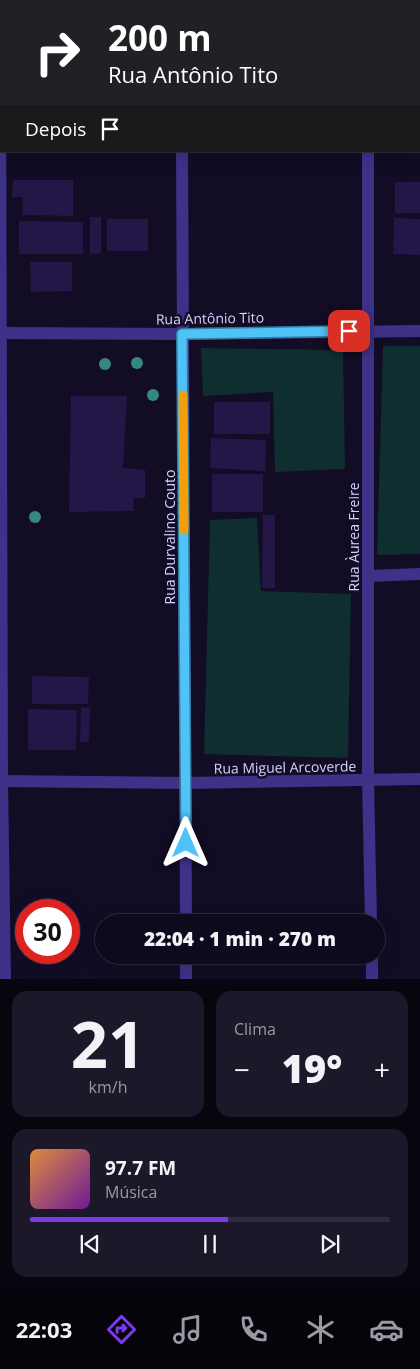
<!DOCTYPE html>
<html lang="pt">
<head>
<meta charset="utf-8">
<style>
	:root { --surface:#0e091c; --page:#1c1729; --text:#f1f3f6; --muted:#9b9aa3; --line:#2e2a3b; --accent:#7c3aed }
	body { margin:0; font-family:"Open Sans",sans-serif; background:var(--page); color:var(--text); height:100vh; display:flex; flex-direction:column; font-size:19px; white-space:nowrap }
	* { box-sizing:border-box; margin:0 }
	p { font-size:16px; color:var(--muted) }
	.icon { flex:none; width:28px; height:28px; fill:none; stroke:currentColor; stroke-width:2; stroke-linecap:round; stroke-linejoin:round }
	.map { position:relative; height:979px; overflow:hidden }
	.drawer { display:flex; flex-direction:column; gap:12px; padding:12px; background:#08050f; flex:1 }
	.drawer>* { flex:none }
	.guide { position:absolute; left:0px; top:0px; width:420px; height:152px; box-shadow:0 5px 20px #0002,0 0 0 1px var(--line); background:#202124; color:#fff; overflow:hidden }
	.speed { position:absolute; left:15px; top:899px; display:flex; gap:10px; font-size:25px; font-weight:700; text-align:center }
	.speed>* { display:grid; place-content:center; width:65px; height:65px; border-radius:50%; background:var(--surface); box-shadow:0 5px 20px #0002,0 0 0 1px var(--line); line-height:1 }
	.speed .limit { border:8px solid #d22; background:#fff; color:#111 }
	.pin { position:absolute; display:grid; place-items:center; width:42px; height:42px; color:#fff; margin:-21px; border-radius:10px; box-shadow:0 2px 8px #0006 }
	.me { position:absolute; width:55px; margin:-28px; rotate:0deg; stroke-linejoin:round; filter:drop-shadow(0 0 4px #0008) }
	.turn { display:flex; align-items:center; gap:18px; height:105px; padding:0 25px; font-size:22px }
	.turn .icon { width:65px; height:65px; stroke-width:2.5 }
	.turn b { display:block; font-size:35px; line-height:42px }
	.then { display:flex; align-items:center; height:48px; padding:0 25px; background:#0003; gap:10px; font-size:19px }
	.big { font-size:38px; font-weight:800; line-height:1.1 }
	.drawer .card { flex:1; display:flex; flex-direction:column; justify-content:center; gap:8px; min-width:0; padding:0 18px; border-radius:15px; background:var(--page) }
	.drawer .dial { align-items:center; gap:0 }
	.dial b { font-size:65px; line-height:1 }
	.song { display:flex; align-items:center; gap:15px }
	.cover { width:60px; height:60px; border-radius:8px; background:linear-gradient(135deg,hsl(30 70% 55%),hsl(280 70% 35%)) }
	.played { height:5px; border-radius:2px; background:linear-gradient(90deg,var(--accent) 55%,var(--line) 55%) }
	.keys { display:flex; justify-content:space-around; direction:ltr }
	.heat { display:flex; justify-content:space-between; align-items:center; font-size:28px; direction:ltr }
	.drawer .tiles { flex:1; display:grid; gap:12px; grid-template-columns:1fr 1fr }
	.card:last-child { grid-column:span 2 }
	.trip { position:absolute; left:95px; top:914px; width:290px; height:50px; border-radius:25px; background:var(--surface); box-shadow:0 5px 20px #0002,0 0 0 1px var(--line); font-weight:800; line-height:50px; text-align:center }
	.dock { display:flex; height:80px; justify-content:space-around; align-items:center; background:#06040b; color:var(--muted) }
	.dock .icon { width:35px; height:35px }
	.dock .on { color:var(--accent) }
	.dock b { font-size:22px; color:var(--text) }
	.map>svg:first-child { display:block }
	.green { fill:#0e2e2f }
	.building { fill:#251648 }
	.lines { fill:none; stroke-linecap:round; stroke-linejoin:round }
	.minor { stroke:#3d3288; stroke-width:12 }
	.tree { fill:#348784 }
	.route-casing { stroke:#337fa1; stroke-width:12 }
	.route { stroke:#4fc3f7; stroke-width:9 }
	.slow { stroke:#f59e0b; stroke-width:9 }
	.labels { text-anchor:middle; dominant-baseline:central; stroke-width:5; stroke-linejoin:round; paint-order:stroke }
	.street-label { font-size:14px; fill:#d9d0ff; stroke:#120c25 }
</style>
</head>
<body>
<div class="map">
<svg width="420" height="979" viewBox="0 0 420 979">
	<rect width="100%" height="100%" fill="#120c25"/>
	<g class="green">
		<polygon points="383,346 420,346 420,554 377,555"/>
		<polygon points="201,348 343,350 345,469 275,472 273,392 203,396"/>
		<polygon points="257,518 261,591 351,594 348,758 204,754 210,520"/>
	</g>
	<g class="building">
		<polygon points="13,180 73,180 73,216 22,215 23,197 12,197"/>
		<rect x="395" y="182" width="25" height="31"/>
		<polygon points="90,217 101,217 101,253 90,254"/>
		<polygon points="394,218 420,219 420,255 393,254"/>
		<rect x="107" y="219" width="41" height="32"/>
		<polygon points="19,221 83,222 83,254 19,254"/>
		<polygon points="30,262 72,262 72,291 31,292"/>
		<polygon points="71,396 127,396 123,468 145,470 145,498 134,498 133,511 69,512"/>
		<rect x="214" y="402" width="56" height="32"/>
		<polygon points="211,438 266,440 265,471 210,468"/>
		<rect x="212" y="474" width="51" height="38"/>
		<polygon points="263,515 275,515 275,588 262,588"/>
		<polygon points="32,676 89,677 88,704 32,704"/>
		<polygon points="81,707 90,708 89,742 80,742"/>
		<polygon points="28,709 77,710 76,750 28,750"/>
	</g>
	<g class="lines">
		<g class="minor">
			<polyline points="182,0 182,1"/>
			<polyline points="368,1 368,0"/>
			<polyline points="0,61 2,782 5,979"/>
			<polyline points="182,151 186,922"/>
			<polyline points="368,151 368,780 371,922"/>
			<polyline points="0,333 183,334 420,331"/>
			<polyline points="368,576 420,574"/>
			<polyline points="0,781 186,783 420,779"/>
			<polyline points="186,955 186,979"/>
			<polyline points="372,955 372,979"/>
		</g>
	</g>
	<g class="tree">
		<circle cx="137" cy="363" r="6"/>
		<circle cx="105" cy="364" r="6"/>
		<circle cx="153" cy="395" r="6"/>
		<circle cx="35" cy="517" r="6"/>
	</g>
	<g class="lines">
		<defs>
			<polyline id="route" points="186,843 182,334 349,331"/>
		</defs>
		<use href="#route" class="route-casing"/>
		<use href="#route" class="route"/>
		<polyline class="slow" points="183,395 184,530"/>
	</g>
	<g class="labels">
		<g class="street-label">
			<text transform="translate(210 318) rotate(-1)">Rua Antônio Tito</text>
			<text transform="translate(169 537) rotate(-90)">Rua Durvalino Couto</text>
			<text transform="translate(353 537) rotate(-90)">Rua Àurea Freire</text>
			<text transform="translate(285 767) rotate(-1)">Rua Miguel Arcoverde</text>
		</g>
	</g>
</svg>
<div class="speed"><div class="limit">30</div></div>
<div class="pin" style="left:349px;top:331px;background:#d93025"><svg class="icon" aria-label="arrive" viewBox="0 0 24 24"><path d="M6 21V4h12l-3 4 3 4H6"/></svg></div>
<svg class="me" style="left:186px;top:843px" viewBox="-20 -20 40 40"><path d="M0-17L14 15 0 8-14 15z" fill="#4fc3f7" stroke="#fff" stroke-width="4"/></svg>
<div class="trip">22:04 · 1 min · 270 m</div>
<div class="guide">
<div class="turn"><svg class="icon" aria-label="right" viewBox="0 0 24 24"><path d="M7 20v-9h11M14 6l5 5-5 5"/></svg><div><b>200 m</b>Rua Antônio Tito</div></div>
<div class="then">Depois<svg class="icon" aria-label="arrive" viewBox="0 0 24 24"><path d="M6 21V4h12l-3 4 3 4H6"/></svg></div>
</div>
</div>
<section class="drawer">
<div class="tiles">
<div class="card dial"><b>21</b><p>km/h</p></div>
<div class="card"><p>Clima</p>
<div class="heat"><a>−</a><b class="big">19°</b><a>+</a></div>
</div>
<div class="card">
<div class="song"><i class="cover"></i><div><b>97.7 FM</b><p>Música</p></div></div>
<div class="played"></div>
<div class="keys"><svg class="icon" aria-label="previous" viewBox="0 0 24 24"><path d="M18 5L8 12l10 7zM5 5v14"/></svg><svg class="icon" aria-label="pause" viewBox="0 0 24 24"><path d="M8 5v14M16 5v14"/></svg><svg class="icon" aria-label="next" viewBox="0 0 24 24"><path d="M6 5l10 7-10 7zM19 5v14"/></svg></div>
</div>
</div>
</section>
<nav class="dock">
<b>22:03</b>
<svg class="icon on" aria-label="directions" viewBox="0 0 24 24"><path d="M12 3l9 9-9 9-9-9zM9 14v-3h6M13 9l2 2-2 2"/></svg>
<svg class="icon" aria-label="music" viewBox="0 0 24 24"><path d="M9 18V5l10-2v13"/><circle cx="6" cy="18" r="3"/><circle cx="16" cy="16" r="3"/></svg>
<svg class="icon" aria-label="phone" viewBox="0 0 24 24"><path d="M5 4h4l2 5-3 2q2 4 5 5l2-3 5 2v4C11 20 4 13 5 4z"/></svg>
<svg class="icon" aria-label="climate" viewBox="0 0 24 24"><path d="M12 3v18M4 7l16 10M4 17L20 7"/></svg>
<svg class="icon" aria-label="car" viewBox="0 0 24 24"><path d="M5 17H2v-5l4-1 3-4h7l3 4 3 1v5h-3M9 17h6M6 11h13"/><circle cx="7" cy="17" r="2"/><circle cx="17" cy="17" r="2"/></svg>
</nav>
</body>
</html>
